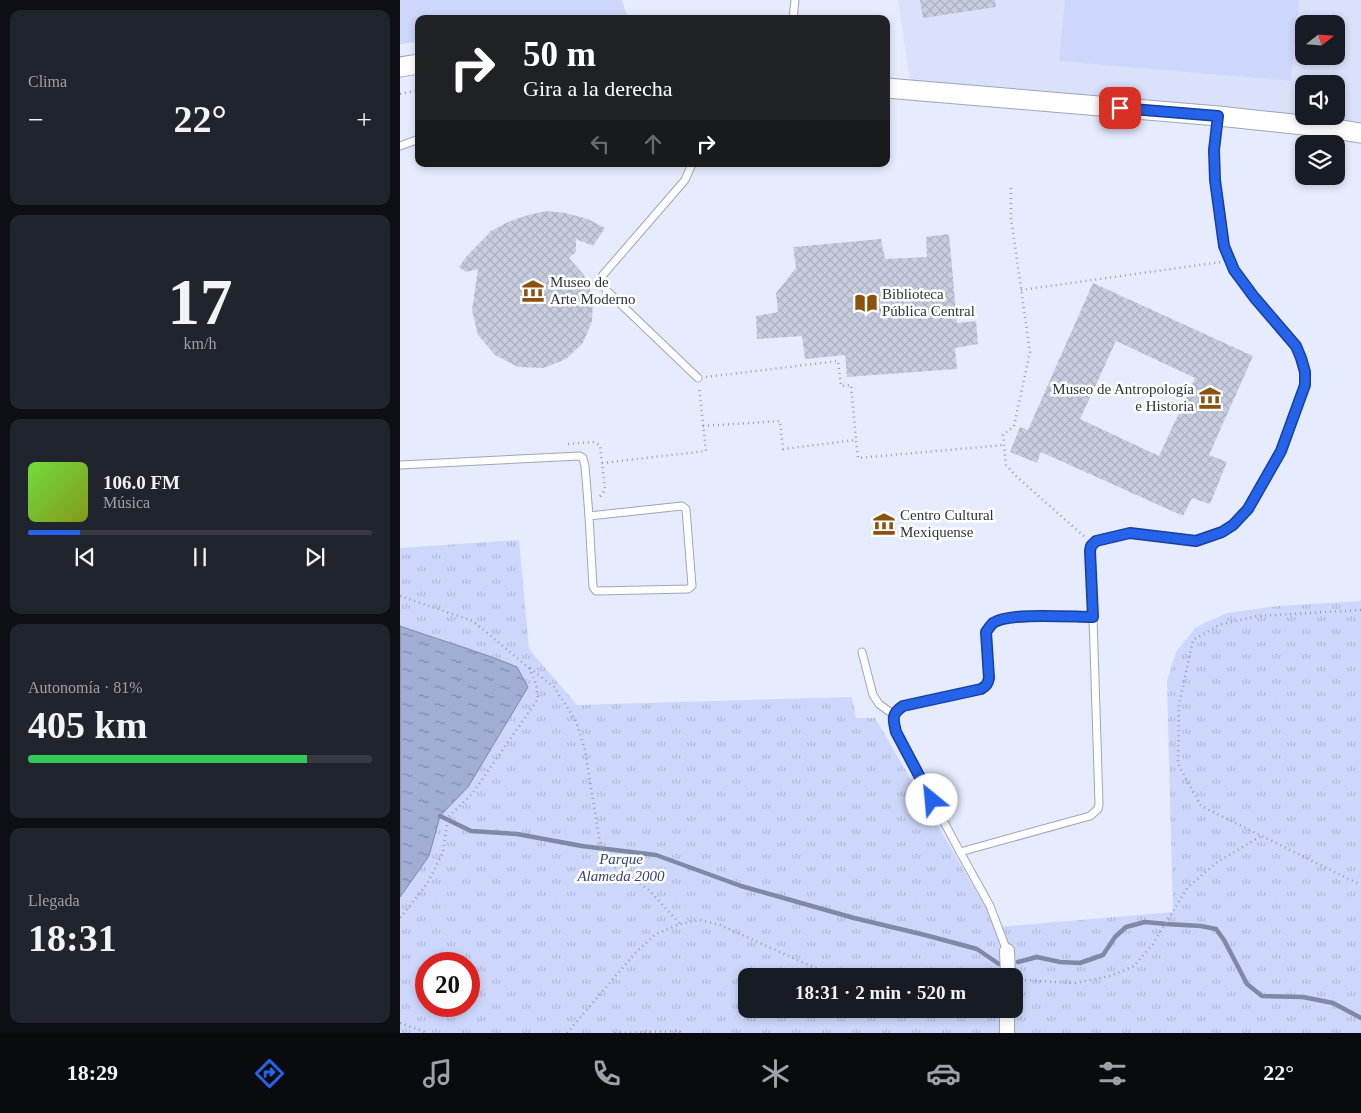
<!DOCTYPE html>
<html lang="es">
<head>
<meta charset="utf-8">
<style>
	:root { --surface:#171b24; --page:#20242c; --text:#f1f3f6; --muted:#9ea1a6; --line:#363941; --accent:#2563eb }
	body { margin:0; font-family:Georgia,serif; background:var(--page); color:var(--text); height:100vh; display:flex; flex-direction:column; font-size:19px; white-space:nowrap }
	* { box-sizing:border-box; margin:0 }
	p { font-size:16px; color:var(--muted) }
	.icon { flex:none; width:28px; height:28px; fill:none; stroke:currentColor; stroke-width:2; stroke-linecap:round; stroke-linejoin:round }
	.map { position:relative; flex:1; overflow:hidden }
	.details { display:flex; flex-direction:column; gap:10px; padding:10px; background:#0d0f14; width:400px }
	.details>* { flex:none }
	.guide { position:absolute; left:15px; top:15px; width:475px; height:152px; border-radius:10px; box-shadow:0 2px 8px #0003; background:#202124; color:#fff; overflow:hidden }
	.needle { width:32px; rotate:73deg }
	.tools { position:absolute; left:895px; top:15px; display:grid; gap:10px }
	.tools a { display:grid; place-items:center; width:50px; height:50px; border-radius:10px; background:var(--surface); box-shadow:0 2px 8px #0003; font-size:25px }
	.speed { position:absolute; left:15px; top:952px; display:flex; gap:10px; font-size:25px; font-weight:700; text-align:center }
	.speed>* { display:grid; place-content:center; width:65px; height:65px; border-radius:50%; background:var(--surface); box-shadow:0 2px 8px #0003; line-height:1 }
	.speed .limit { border:8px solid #d22; background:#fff; color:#111 }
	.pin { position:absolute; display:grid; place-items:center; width:42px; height:42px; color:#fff; margin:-21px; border-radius:10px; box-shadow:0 2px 8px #0006 }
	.me { position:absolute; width:55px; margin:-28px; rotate:332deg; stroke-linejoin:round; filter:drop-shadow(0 0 4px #0008) }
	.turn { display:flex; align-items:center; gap:18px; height:105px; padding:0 25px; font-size:22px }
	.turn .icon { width:65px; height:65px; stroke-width:2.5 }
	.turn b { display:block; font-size:35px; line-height:42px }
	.lanes { display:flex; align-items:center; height:48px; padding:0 25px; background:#0003; justify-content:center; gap:25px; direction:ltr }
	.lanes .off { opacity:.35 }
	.big { font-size:38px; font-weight:700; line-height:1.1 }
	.details .widget { flex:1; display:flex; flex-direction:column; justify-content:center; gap:8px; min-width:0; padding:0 18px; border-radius:10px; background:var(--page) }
	.details .dial { align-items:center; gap:0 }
	.dial b { font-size:65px; line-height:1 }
	.song { display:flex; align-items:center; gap:15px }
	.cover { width:60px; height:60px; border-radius:8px; background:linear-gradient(135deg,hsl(100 70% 55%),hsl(70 70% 35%)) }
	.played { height:5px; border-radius:2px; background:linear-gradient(90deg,var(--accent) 15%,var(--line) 15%) }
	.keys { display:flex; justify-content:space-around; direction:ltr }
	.heat { display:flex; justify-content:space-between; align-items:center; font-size:28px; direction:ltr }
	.charge { height:8px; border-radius:4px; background:linear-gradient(90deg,#34c759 81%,var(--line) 0) }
	.trip { position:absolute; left:338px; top:968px; width:285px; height:50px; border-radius:10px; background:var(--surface); box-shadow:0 2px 8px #0003; font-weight:700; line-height:50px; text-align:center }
	.tab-bar { display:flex; height:80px; justify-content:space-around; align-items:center; background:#090b0e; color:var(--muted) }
	.tab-bar .icon { width:35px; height:35px }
	.tab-bar .active { color:var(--accent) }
	.tab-bar b { font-size:22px; color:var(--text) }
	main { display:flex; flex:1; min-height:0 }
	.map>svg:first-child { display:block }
	.built { fill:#dae1fb; fill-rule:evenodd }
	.park { fill:url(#park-tufts); fill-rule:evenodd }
	.pitch { fill:#cdd7fb }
	.water { fill:url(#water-ripples); stroke:#7f88a5 }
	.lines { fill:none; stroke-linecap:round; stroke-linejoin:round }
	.stream { stroke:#7f88a5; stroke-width:4.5 }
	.building { fill:url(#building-cross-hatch); fill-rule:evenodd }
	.service-casing { stroke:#a0a5b6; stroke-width:9 }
	.minor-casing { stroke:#a0a5b6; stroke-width:16 }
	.secondary-casing { stroke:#a0a5b6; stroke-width:21 }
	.path { stroke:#9a9eac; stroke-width:2.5; stroke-dasharray:1 4; stroke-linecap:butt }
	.service { stroke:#fff; stroke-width:7 }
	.minor { stroke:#fff; stroke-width:14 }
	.secondary { stroke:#fff; stroke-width:19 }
	.route-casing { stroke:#184099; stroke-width:12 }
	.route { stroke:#2563eb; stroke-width:9 }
	.labels { text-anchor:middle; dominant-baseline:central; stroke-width:5; stroke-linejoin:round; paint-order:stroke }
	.poi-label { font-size:15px; fill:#2f3239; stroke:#fff; text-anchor:start }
	.park-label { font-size:15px; font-style:italic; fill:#374275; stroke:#fff }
</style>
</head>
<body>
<main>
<section class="details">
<div class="widget"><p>Clima</p>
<div class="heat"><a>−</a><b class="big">22°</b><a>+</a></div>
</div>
<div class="widget dial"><b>17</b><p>km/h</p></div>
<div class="widget">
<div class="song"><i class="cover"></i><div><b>106.0 FM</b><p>Música</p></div></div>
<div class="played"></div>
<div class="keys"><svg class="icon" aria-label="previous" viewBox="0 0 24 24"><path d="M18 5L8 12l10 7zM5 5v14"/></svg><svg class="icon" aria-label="pause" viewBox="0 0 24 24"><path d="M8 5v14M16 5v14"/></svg><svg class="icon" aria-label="next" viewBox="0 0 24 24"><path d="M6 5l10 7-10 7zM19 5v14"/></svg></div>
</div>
<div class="widget"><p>Autonomía · 81%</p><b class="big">405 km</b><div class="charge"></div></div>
<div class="widget"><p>Llegada</p><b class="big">18:31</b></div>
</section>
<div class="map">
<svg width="961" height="1033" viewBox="0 0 961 1033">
	<defs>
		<pattern id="park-tufts" width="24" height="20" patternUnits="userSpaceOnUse" patternTransform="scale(1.25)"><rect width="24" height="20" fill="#cdd7fb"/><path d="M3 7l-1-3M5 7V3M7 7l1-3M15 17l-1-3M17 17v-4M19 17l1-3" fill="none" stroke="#b0b9d8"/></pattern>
		<pattern id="water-ripples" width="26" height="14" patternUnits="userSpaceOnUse" patternTransform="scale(1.25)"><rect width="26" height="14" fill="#a1add3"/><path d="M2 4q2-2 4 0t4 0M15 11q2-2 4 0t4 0" fill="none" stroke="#848dac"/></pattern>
		<pattern id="building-cross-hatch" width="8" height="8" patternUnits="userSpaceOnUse" patternTransform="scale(1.25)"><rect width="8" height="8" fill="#c7cddf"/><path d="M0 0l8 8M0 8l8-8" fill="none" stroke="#abb0c0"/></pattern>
	</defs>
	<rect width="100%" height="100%" fill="#e6ebfe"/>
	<path class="built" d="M 498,0 L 961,0 L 961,126 L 510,80 ZM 904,24 L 936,24 L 936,56 L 904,56 ZM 904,84 L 936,84 L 936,116 L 904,116 Z"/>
	<path class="park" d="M 119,540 L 129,649 L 177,705 L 452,697 L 456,718 L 475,718 L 597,927 L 773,912 L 767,681 L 776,652 L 796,627 L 827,613 L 878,606 L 961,601 L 961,1033 L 0,1033 L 0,548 ZM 26,964 L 69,964 L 69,1006 L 26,1006 ZM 346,976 L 614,976 L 614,1009 L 346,1009 Z"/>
	<g class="pitch">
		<polygon points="0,0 222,0 228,19 19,19 19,42 0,44"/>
		<polygon points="665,0 899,0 891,81 659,61"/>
	</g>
	<path class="water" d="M 0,626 C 39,640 79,651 117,667 L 128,687 L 68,787 L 40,816 L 29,856 L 0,897 Z"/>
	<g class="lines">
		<g class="stream">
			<polyline points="40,816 71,831 117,834 182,846 256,855 341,886 454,918 525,935 577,949 599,964"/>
			<polyline points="618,962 637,957 660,962 680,963 703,955 715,937 726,927 745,922 766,924 801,926 816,929 824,940 847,984 862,996 903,997 933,1003 961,1018"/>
		</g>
	</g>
	<g class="building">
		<polygon points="520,0 595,0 596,7 523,18"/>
		<polygon points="146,211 165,213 188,219 205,228 193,246 176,239 176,252 169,258 184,275 193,297 192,321 183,343 166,359 144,368 118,367 95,355 78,335 72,310 78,269 66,272 59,267 66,257 91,231 108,222 128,215"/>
		<polygon points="549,234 557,323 576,321 578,344 555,348 557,369 447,377 445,355 405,359 402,336 357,339 356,316 378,312 376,293 396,268 393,247 481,239 485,259 527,257 526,237"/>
		<path d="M 693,283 L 853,356 L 809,455 L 827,462 L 810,504 L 792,498 L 783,516 L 641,452 L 637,463 L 610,452 L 620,427 L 628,430 ZM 716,341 L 795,378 L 759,456 L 680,419 Z"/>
	</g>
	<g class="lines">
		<defs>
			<g id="service">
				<polyline points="393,19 395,0"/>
				<polyline points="0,146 19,139"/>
				<polyline points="292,164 285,180 202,276 206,290 298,378"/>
				<polyline points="0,465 180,456 183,458 185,466 189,516"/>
				<polygon points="282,506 286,509 292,586 288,589 196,591 193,587 189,516"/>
				<polyline points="462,652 473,695 479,704 494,715"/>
				<polyline points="560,852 690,816 698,809 699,804 693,617"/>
				<path d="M 607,951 L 590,906 L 560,852 L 496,732 C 493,719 491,714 503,706 L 581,689 C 586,686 588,684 589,678 L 586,633 C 588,629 590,626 593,623 C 610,612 671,617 693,617 L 690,551 L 691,546 L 696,541 L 730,533 L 796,541 L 822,532 L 833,525 L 848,509 L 881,451 L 905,385 L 905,372 L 901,358 L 896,346 L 854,297 L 834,270 L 825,246 L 815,180 L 814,150 L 818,116"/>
			</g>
			<g id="minor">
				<polyline points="607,951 608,976"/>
				<polyline points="607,1033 607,1009"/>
			</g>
			<g id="secondary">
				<polyline points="0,67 19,64"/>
				<polyline points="486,88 818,116 922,127 961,133"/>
			</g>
		</defs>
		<use href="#service" class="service-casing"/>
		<use href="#minor" class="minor-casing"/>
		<use href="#secondary" class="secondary-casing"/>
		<g class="path">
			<polyline points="0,94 19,90"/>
			<polyline points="611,188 611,218 630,352 614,426 603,435 606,465 617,477 686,538"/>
			<polyline points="621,290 821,262"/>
			<polyline points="306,377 438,361 441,386 451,385 456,440"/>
			<polyline points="303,426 380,421 383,449 456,440 458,458 604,445"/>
			<polyline points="168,444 193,442 200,445 205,490 199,498"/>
			<polyline points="202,463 306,451 299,387"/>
			<polyline points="0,596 73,621 129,668 136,684 138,699 72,794 48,817 43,852 27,884 0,918"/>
			<polyline points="961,610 857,616 819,625 793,640 779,705 778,764 801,806 961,885"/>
			<polyline points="130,668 154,687 176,721 185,750 201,850 214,867 248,889 280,924"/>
			<polyline points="620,980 675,983 710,976 734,966 753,944 788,887 816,863 861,836"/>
			<polyline points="0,1023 28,1033"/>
			<polyline points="167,1033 237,951 256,934 280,924 300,920 320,925 433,976"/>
			<polyline points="215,1033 279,1031 282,1033"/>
		</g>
		<use href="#service" class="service"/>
		<use href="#minor" class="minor"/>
		<use href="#secondary" class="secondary"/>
	</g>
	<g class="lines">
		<defs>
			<path id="route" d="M 532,800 L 496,732 C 493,719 491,714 503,706 L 581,689 C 586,686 588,684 589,678 L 586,632 C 588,629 590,626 593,623 C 610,612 671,617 693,617 L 690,551 L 691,546 L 696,541 L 730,533 L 796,541 L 822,532 L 833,525 L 848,509 L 881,451 L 905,385 L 905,372 L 901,358 L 896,346 L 854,297 L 834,270 L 824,246 L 815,180 L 814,150 L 818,116 L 720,108"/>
		</defs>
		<use href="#route" class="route-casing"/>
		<use href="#route" class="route"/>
	</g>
	<defs>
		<symbol id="museum-bare" viewBox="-9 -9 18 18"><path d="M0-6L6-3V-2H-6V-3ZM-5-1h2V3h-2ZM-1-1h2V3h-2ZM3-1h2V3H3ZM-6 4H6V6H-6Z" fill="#8c510c" stroke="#fff" stroke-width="2.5" paint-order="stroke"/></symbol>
		<symbol id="library-bare" viewBox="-9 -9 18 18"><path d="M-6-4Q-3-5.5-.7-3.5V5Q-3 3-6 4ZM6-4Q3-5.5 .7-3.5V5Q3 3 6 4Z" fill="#8c510c" stroke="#fff" stroke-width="2.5" paint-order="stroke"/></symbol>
	</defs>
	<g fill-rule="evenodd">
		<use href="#museum-bare" x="117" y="275" width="32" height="32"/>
		<use href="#library-bare" x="450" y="287" width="32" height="32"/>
		<use href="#museum-bare" x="794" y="382" width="32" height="32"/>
		<use href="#museum-bare" x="468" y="508" width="32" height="32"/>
	</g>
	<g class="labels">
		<g class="poi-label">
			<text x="150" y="282">Museo de<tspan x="150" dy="17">Arte Moderno</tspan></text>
			<text x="482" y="294">Biblioteca<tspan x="482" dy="17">Pública Central</tspan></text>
			<text x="794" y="389" text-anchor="end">Museo de Antropología<tspan x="794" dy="17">e Historia</tspan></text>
			<text x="500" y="515">Centro Cultural<tspan x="500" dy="17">Mexiquense</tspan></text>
		</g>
		<g class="park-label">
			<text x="221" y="859">Parque<tspan x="221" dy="17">Alameda 2000</tspan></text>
		</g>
	</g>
</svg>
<div class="tools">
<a><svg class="needle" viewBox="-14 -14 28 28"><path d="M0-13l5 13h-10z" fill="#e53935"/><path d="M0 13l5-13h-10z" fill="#9ea1a6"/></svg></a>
<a><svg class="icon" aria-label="sound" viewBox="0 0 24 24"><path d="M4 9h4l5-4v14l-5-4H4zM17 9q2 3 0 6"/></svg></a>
<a><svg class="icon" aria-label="layers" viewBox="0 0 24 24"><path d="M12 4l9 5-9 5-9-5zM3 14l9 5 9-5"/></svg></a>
</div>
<div class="speed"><div class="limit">20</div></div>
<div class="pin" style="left:720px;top:108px;background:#d93025"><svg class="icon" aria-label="arrive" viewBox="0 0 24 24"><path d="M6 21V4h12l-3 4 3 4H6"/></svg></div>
<svg class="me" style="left:532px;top:800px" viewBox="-20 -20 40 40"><circle r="19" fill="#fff"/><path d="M0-13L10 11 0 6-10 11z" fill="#2563eb"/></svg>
<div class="trip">18:31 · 2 min · 520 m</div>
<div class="guide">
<div class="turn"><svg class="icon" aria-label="right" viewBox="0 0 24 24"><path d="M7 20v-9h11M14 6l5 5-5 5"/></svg><div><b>50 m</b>Gira a la derecha</div></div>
<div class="lanes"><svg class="icon off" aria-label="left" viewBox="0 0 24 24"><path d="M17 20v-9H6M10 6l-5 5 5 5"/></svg><svg class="icon off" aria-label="ahead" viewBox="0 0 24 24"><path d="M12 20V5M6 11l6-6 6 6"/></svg><svg class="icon" aria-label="right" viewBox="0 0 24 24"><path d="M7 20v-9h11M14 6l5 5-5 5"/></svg></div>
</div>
</div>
</main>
<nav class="tab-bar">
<b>18:29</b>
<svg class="icon active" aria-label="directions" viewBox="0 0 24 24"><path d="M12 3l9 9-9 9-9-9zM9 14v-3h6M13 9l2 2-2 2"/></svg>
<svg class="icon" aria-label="music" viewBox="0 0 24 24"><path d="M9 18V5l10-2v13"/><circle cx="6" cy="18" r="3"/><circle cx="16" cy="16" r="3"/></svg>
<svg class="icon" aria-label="phone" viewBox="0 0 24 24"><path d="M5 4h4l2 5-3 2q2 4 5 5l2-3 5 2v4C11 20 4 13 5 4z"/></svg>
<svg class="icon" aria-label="climate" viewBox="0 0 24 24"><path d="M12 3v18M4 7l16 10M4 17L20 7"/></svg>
<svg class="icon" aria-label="car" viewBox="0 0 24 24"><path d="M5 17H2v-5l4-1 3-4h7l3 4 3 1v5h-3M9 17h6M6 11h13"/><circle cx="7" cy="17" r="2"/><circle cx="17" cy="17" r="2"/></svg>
<svg class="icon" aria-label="filters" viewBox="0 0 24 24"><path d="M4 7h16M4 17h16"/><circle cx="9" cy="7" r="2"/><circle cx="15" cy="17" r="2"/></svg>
<b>22°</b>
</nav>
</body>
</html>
